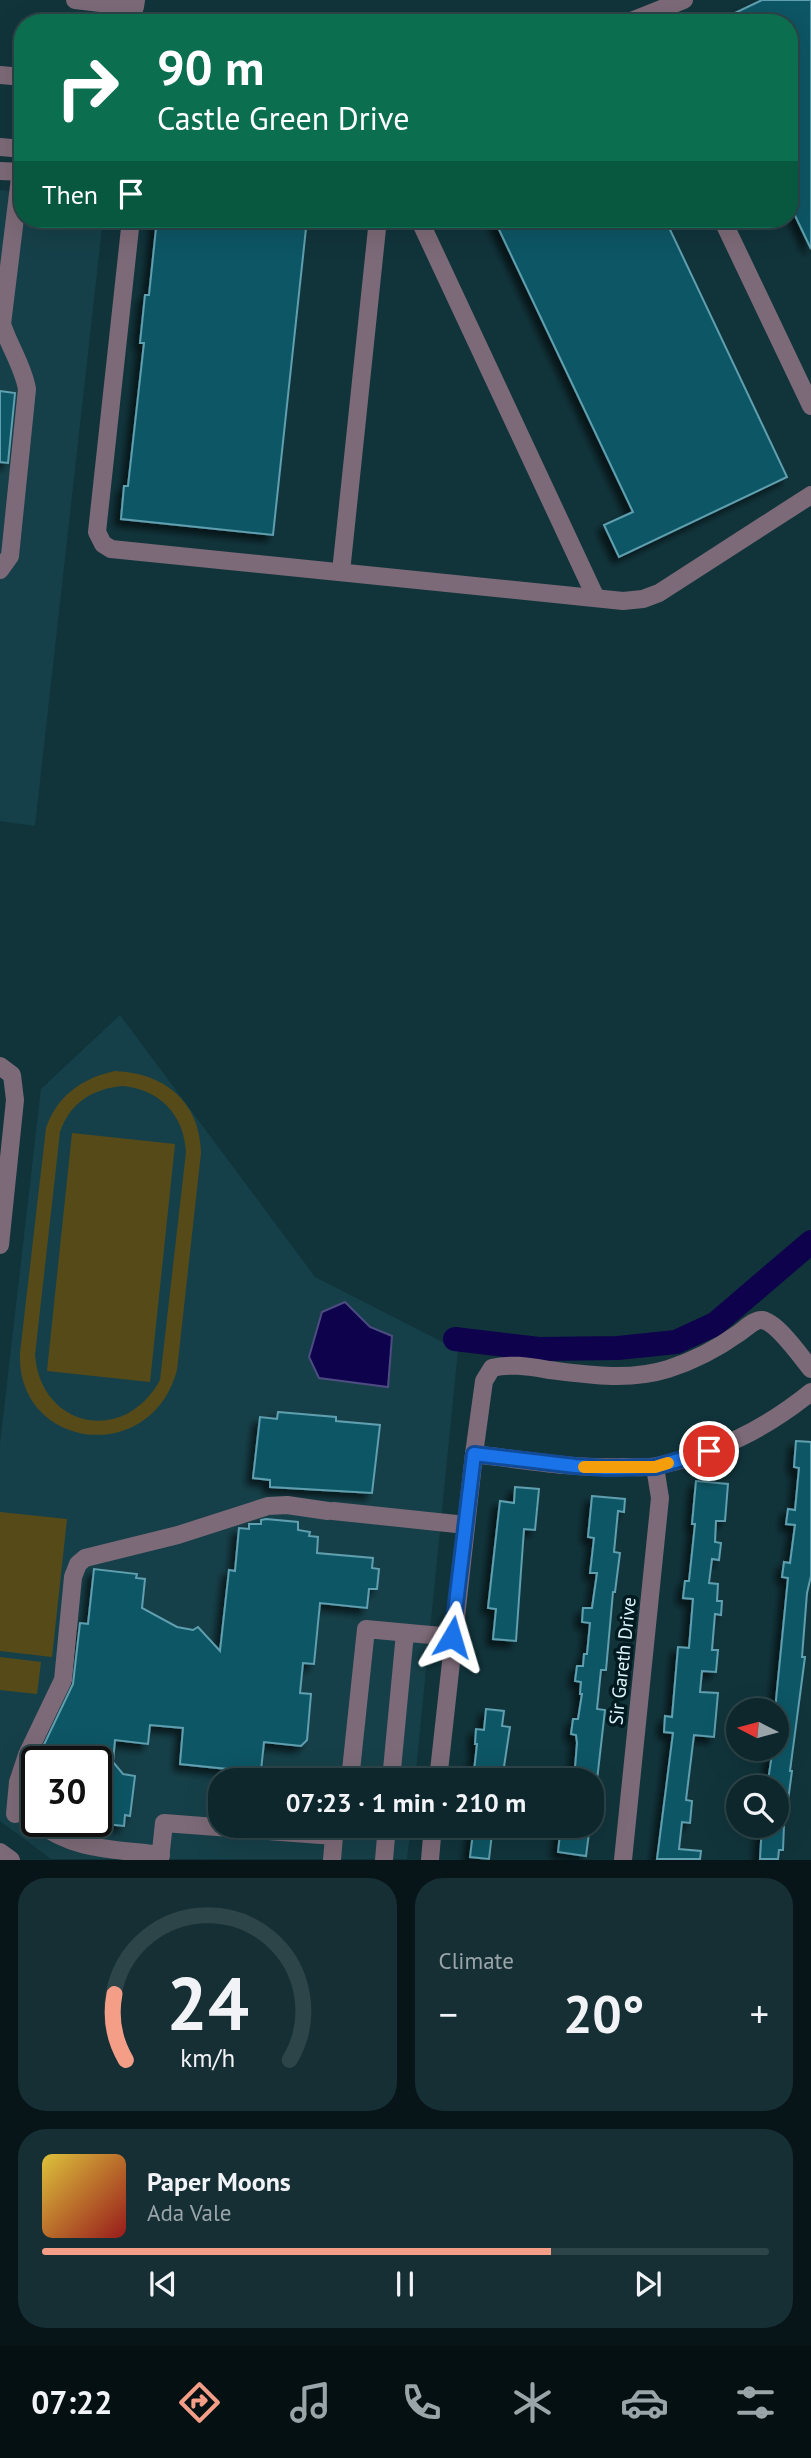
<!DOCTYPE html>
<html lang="en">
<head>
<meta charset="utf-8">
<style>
	:root { --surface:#0d272c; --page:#162f34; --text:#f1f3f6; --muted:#9aa5a9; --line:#2d4448; --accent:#f49e88 }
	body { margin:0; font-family:"PT Sans",sans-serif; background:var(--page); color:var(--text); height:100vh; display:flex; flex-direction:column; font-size:26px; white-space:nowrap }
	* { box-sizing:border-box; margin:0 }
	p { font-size:23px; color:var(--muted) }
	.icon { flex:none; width:38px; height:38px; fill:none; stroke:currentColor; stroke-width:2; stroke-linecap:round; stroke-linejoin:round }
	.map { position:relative; height:1860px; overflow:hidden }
	.sheet { display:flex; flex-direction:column; gap:18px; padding:18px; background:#071518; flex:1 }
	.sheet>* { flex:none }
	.guide { position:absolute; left:14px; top:14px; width:784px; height:214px; border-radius:28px; box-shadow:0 7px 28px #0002,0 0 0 2px var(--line); background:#0b6e4f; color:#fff; overflow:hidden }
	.needle { width:46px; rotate:276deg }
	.buttons { position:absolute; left:726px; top:1698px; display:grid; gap:14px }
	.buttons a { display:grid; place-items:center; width:63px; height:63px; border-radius:50%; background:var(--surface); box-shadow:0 7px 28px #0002,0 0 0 2px var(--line); font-size:35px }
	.speed { position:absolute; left:21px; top:1746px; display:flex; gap:14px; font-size:35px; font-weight:700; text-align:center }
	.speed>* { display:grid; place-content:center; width:91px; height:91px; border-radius:50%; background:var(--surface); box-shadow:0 7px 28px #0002,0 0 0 2px var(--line); line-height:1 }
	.speed .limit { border:4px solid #111; border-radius:10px; background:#fff; color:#111 }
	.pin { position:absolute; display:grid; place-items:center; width:60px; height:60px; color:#fff; margin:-30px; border:4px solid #fff; border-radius:50%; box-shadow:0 2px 7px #0007 }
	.me { position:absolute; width:77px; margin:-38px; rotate:7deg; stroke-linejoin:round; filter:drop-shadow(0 0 5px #0008) }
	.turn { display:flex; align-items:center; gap:24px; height:147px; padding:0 28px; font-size:32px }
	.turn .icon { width:91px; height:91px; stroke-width:2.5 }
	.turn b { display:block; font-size:49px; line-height:60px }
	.then { display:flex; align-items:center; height:66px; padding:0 28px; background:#0003; gap:14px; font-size:26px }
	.big { font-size:52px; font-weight:800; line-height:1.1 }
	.sheet .card { flex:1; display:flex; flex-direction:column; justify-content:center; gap:10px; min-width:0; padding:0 24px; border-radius:28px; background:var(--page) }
	.sheet .dial { align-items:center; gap:0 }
	.dial svg { height:182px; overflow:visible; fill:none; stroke:var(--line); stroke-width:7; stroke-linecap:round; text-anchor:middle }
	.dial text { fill:var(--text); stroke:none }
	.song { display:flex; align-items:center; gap:21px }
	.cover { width:84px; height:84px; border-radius:10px; background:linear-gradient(135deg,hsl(50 70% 55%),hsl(0 70% 35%)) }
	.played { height:7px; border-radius:4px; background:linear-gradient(90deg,var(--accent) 70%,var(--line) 70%) }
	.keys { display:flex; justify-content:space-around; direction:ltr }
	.heat { display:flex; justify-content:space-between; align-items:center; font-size:38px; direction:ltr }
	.sheet .tiles { flex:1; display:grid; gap:18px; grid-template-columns:1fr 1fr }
	.card:last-child { grid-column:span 2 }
	.trip { position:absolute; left:208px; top:1768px; width:396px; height:70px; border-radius:28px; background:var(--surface); box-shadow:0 7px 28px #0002,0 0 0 2px var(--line); font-weight:800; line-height:70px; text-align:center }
	.tab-bar { display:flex; height:112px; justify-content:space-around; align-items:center; background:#051012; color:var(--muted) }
	.tab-bar .icon { width:49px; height:49px }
	.tab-bar .selected { color:var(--accent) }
	.tab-bar b { font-size:32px; color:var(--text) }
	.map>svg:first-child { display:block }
	.built { fill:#164049; fill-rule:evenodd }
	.green { fill:#574a19; fill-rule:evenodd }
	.water { fill:#0e024c; stroke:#4c4c81; stroke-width:2 }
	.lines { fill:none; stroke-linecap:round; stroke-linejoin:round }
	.river { stroke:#0e024c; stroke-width:24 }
	.building { fill:#0e5665; stroke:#5f9faf; stroke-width:2; filter:url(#shadow) }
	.minor { stroke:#7d6a78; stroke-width:18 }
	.route-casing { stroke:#114b97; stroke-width:18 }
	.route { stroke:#1a73e8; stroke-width:12 }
	.slow { stroke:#f59e0b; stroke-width:12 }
	.labels { text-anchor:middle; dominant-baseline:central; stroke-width:7; stroke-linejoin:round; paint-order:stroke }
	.street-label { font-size:19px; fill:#def7fe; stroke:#011a20 }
</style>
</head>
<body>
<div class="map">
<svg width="811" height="1860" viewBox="0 0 811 1860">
	<defs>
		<filter id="shadow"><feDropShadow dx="-6" dy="6" stdDeviation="3.5" flood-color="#0009"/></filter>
	</defs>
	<rect width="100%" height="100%" fill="#11343b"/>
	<g class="built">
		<polygon points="0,190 23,193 23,219 103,219 35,826 0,821"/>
		<path d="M 120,1015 L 315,1277 L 458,1350 L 415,1780 L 220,1780 L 220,1825 L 411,1825 L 407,1859 L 51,1859 L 0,1821 L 0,1444 L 41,1089 ZM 37,1762 L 96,1762 L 96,1822 L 37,1822 Z"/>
	</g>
	<g class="green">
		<path d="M 115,1071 C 164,1073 200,1101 201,1153 L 177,1370 C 151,1468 16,1449 20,1353 L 46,1128 C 57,1096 82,1078 115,1071 ZM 122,1086 C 160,1089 184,1115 186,1152 L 160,1380 C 125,1445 41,1429 35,1355 L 60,1132 C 70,1103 92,1089 122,1086 Z"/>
		<polygon points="72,1133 175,1144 150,1382 47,1371"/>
		<polygon points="0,1512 67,1519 52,1657 0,1651"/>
		<polygon points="0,1657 41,1662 37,1694 0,1690"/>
	</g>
	<polygon class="water" points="345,1302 370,1327 392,1336 388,1387 319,1378 309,1357 322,1312"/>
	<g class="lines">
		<polyline class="river" points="455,1339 539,1349 618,1348 676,1342 715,1324 811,1242"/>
	</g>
	<g class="building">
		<polygon points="762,0 811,0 811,249 789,203 789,23 714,23"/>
		<polygon points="157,219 307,219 273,535 121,519 124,486 128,486 144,343 140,343 145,295 149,295"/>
		<polygon points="494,219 665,219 787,477 619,557 604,525 633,512"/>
		<polygon points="0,391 15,393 8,463 0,462"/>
		<polygon points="278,1412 336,1417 336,1421 380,1425 372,1493 270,1487 270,1480 253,1478 260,1417 277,1419"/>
		<polygon points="796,1441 811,1442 811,1576 807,1593 802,1657 805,1657 790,1771 792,1771 787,1808 777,1807 777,1787 767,1787 773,1748 777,1748 776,1700 788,1578 782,1577 784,1562 790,1563 795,1525 786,1524 788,1509 795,1510 799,1468 794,1467"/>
		<polygon points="696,1481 728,1484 725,1521 716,1521 715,1542 721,1543 719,1560 712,1559 709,1583 718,1584 717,1601 722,1601 721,1615 715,1614 712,1650 718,1650 716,1672 702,1671 700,1692 718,1693 714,1737 694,1735 686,1800 692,1801 690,1823 682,1822 679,1849 701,1851 700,1859 657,1859 673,1733 664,1732 665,1716 672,1717 678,1647 689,1648 693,1599 683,1598 685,1581 689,1581 695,1524 692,1524"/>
		<polygon points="515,1487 539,1489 535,1530 524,1529 516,1641 493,1639 496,1609 488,1608 500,1501 514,1503"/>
		<polygon points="592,1496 625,1499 624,1512 618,1511 614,1552 620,1553 615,1592 613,1592 606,1670 601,1670 597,1709 605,1710 597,1780 574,1780 577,1743 576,1735 571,1734 573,1719 578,1719 582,1694 580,1694 581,1682 575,1681 577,1666 583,1666 584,1654 587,1654 590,1623 582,1622 583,1608 592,1608 597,1573 590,1573 594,1538 588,1537"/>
		<polygon points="266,1519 298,1522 298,1530 310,1532 309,1536 318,1537 317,1553 373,1558 372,1568 379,1569 377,1589 369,1589 367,1608 320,1603 314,1664 303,1663 300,1693 311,1694 307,1740 301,1746 264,1742 260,1780 226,1780 227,1769 180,1764 183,1728 150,1725 148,1744 115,1740 113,1762 123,1774 135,1776 130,1816 125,1815 124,1826 96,1823 96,1762 39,1762 39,1755 73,1684 80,1623 88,1624 94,1569 137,1574 136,1578 145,1579 142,1608 177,1627 193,1630 198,1627 220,1651 229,1570 235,1571 239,1528 249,1529 249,1524 261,1524 261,1520"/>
		<polygon points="486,1709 504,1711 502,1726 510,1727 502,1780 473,1780 477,1744 475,1744 476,1729 484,1730"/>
		<polygon points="474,1825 493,1825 489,1859 470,1857"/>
		<polygon points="561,1825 590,1825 586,1856 558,1852"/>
		<polygon points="762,1825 784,1825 783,1850 779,1850 778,1859 760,1859"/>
	</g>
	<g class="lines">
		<g class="minor">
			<polyline points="75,0 135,7 136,0"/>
			<polyline points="626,23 684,0"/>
			<polyline points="0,75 23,77"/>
			<polyline points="0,147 23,149"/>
			<polyline points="0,171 23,172"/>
			<polyline points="131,219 97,532 103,544 111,549 623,601 643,599 659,593 811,495"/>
			<polyline points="419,219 596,598"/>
			<polyline points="722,219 811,406"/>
			<path d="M 0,570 L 10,556 L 27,389 C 23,366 9,346 2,324 L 23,153"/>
			<polyline points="341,572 378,219"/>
			<polyline points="0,1066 12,1075 15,1100 0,1245"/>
			<path d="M 474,1454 C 524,1460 574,1469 624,1467 C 635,1467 647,1468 657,1466 C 716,1453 764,1430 811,1392"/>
			<polyline points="333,1511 466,1525"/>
			<polyline points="350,1780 366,1629 452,1637"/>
			<polyline points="391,1780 405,1633"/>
			<path d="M 438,1780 L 474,1454 L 484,1381 L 492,1368 C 510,1363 531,1367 550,1370 C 589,1375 630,1381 668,1369 C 693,1361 718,1348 739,1333 C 745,1329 755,1319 762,1320 C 777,1322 801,1357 811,1369"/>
			<polyline points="15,1814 18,1782 27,1755 63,1680 73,1577 78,1564 85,1558 178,1535 268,1506 287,1505 328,1511"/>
			<path d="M 38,1822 C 73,1851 117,1849 161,1855"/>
			<polyline points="0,1852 11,1860"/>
			<polyline points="160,1860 164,1823 334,1836 332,1860"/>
			<polyline points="384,1860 387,1825"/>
			<polyline points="430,1860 433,1825"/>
			<polyline points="623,1860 660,1498 655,1467"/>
		</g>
	</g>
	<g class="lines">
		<defs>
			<polyline id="route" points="452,1637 474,1454 575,1466 606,1468 655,1467 709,1451"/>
		</defs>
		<use href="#route" class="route-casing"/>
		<use href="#route" class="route"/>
		<polyline class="slow" points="584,1467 655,1467 668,1463"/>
	</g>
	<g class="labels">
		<g class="street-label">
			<text transform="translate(622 1661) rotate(-84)">Sir Gareth Drive</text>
		</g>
	</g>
</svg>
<div class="buttons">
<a><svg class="needle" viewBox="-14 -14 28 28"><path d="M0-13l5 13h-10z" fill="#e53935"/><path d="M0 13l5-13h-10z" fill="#9aa5a9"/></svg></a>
<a><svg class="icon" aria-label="search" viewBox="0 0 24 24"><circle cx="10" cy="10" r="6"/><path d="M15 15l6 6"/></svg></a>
</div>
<div class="speed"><div class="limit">30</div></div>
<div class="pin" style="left:709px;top:1451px;background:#d93025"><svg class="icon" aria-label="arrive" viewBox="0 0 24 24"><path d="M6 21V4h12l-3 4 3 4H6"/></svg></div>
<svg class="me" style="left:452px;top:1637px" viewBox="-20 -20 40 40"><path d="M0-17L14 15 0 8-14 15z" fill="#1a73e8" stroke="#fff" stroke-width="4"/></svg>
<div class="trip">07:23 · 1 min · 210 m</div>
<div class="guide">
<div class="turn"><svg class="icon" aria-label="right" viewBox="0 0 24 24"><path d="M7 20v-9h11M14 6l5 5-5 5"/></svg><div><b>90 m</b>Castle Green Drive</div></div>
<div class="then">Then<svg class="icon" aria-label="arrive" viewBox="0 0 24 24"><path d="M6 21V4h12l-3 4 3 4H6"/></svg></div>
</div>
</div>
<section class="sheet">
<div class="tiles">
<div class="card dial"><svg viewBox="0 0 100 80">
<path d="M14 69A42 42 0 1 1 86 69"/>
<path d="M14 69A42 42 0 0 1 9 40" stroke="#f49e88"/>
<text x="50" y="56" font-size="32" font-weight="700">24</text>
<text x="50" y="72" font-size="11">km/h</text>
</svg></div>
<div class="card"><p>Climate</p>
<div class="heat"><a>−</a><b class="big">20°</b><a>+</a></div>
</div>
<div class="card">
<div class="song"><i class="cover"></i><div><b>Paper Moons</b><p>Ada Vale</p></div></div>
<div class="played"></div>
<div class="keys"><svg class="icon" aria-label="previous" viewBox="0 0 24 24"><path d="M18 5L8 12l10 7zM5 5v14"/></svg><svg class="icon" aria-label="pause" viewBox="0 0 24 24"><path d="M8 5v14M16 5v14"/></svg><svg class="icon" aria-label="next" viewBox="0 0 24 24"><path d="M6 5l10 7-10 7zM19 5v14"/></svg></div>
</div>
</div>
</section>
<nav class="tab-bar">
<b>07:22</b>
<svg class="icon selected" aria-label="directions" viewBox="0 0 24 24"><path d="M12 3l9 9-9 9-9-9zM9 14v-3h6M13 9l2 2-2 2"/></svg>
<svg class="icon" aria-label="music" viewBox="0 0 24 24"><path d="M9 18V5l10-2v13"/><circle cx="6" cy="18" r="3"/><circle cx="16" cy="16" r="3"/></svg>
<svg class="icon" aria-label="phone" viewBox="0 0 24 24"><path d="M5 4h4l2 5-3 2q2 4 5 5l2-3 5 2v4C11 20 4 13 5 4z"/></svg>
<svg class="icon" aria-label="climate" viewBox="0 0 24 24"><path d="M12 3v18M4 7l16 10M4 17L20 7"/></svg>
<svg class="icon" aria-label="car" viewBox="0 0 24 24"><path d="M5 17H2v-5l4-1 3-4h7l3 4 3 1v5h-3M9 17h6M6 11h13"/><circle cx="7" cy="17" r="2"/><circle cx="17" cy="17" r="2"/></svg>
<svg class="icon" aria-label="filters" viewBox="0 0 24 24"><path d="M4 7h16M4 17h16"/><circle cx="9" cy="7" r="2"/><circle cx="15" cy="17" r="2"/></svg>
</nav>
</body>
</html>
